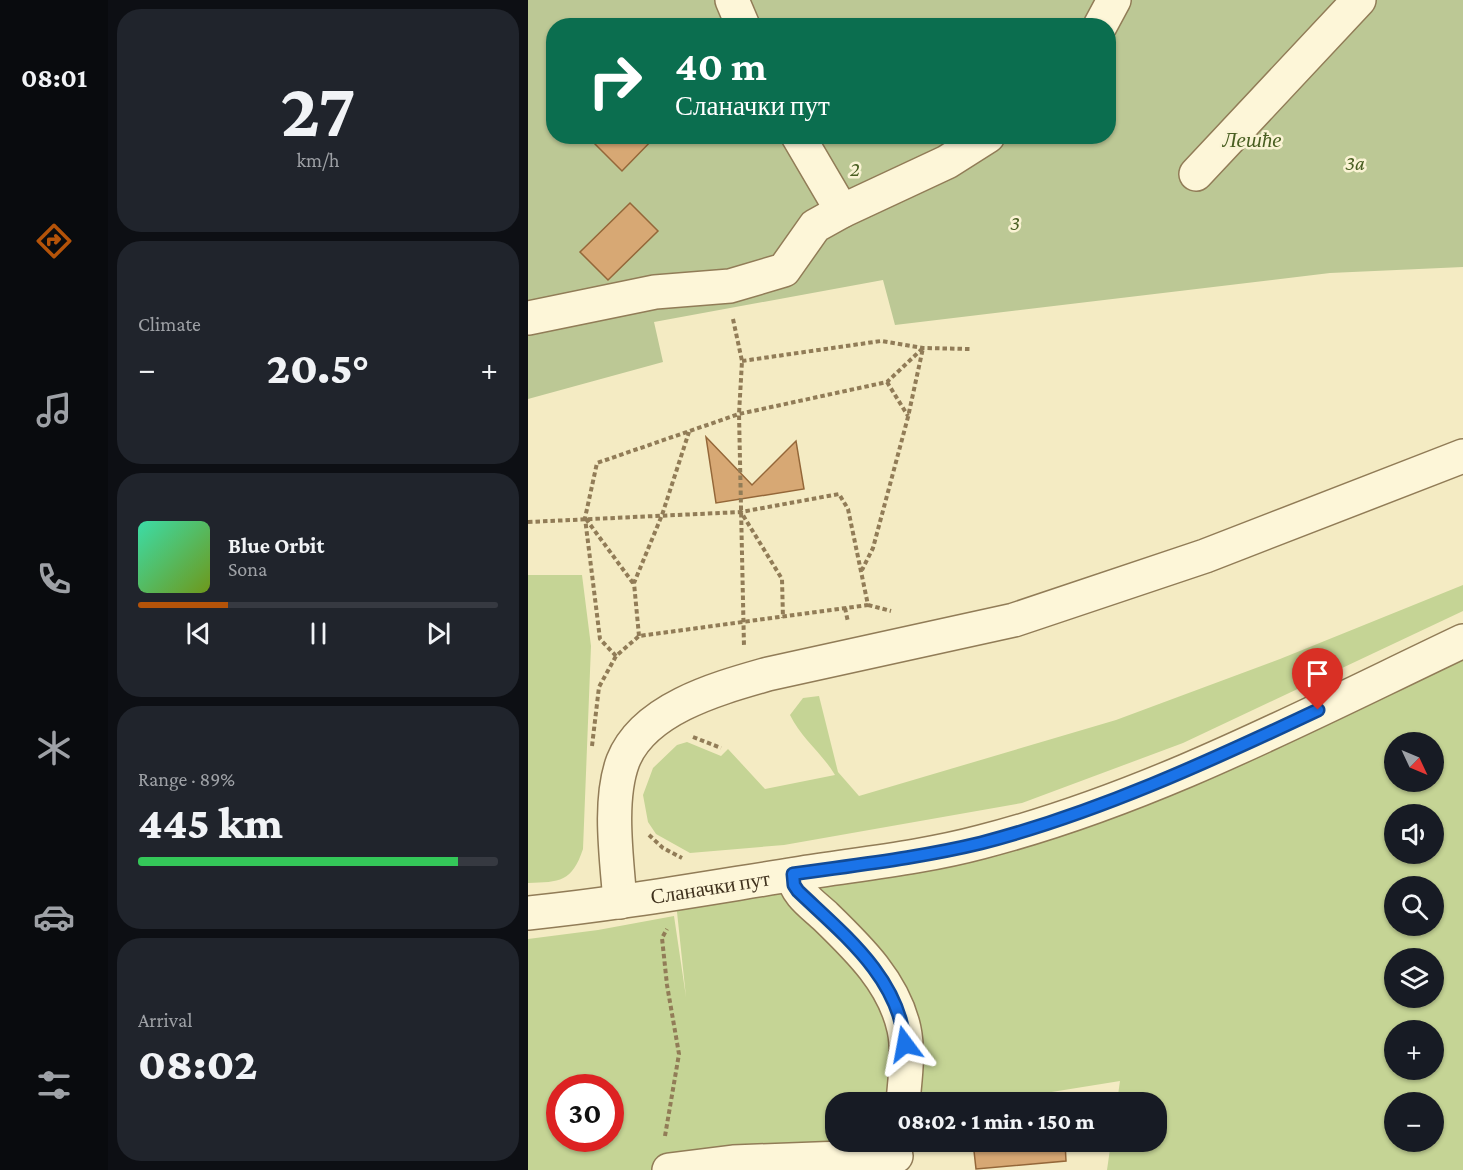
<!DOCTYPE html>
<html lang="en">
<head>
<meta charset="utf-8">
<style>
	:root { --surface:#171b24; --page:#20242c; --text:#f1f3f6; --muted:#9ea1a6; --line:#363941; --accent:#b45309 }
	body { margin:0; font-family:"Crimson Pro",serif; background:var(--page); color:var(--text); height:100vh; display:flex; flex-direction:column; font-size:22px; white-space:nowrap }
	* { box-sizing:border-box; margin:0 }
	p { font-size:20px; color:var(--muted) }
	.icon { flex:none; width:33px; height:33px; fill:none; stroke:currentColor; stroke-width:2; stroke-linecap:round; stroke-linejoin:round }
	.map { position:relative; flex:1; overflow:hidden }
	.panel { display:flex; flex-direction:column; gap:9px; padding:9px; background:#0d0f14; width:420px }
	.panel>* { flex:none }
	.banner { position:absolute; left:18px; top:18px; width:570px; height:126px; border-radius:24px; box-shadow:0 2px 4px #0004; background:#0b6e4f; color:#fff; overflow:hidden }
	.needle { width:39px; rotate:134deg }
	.tools { position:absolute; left:856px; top:732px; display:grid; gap:12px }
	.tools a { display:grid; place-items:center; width:60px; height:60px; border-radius:50%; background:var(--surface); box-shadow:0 2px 4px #0004; font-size:30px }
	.speed { position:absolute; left:18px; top:1074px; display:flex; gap:12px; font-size:30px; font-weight:700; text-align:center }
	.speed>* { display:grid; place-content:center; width:78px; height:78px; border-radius:50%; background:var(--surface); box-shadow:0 2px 4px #0004; line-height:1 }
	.speed .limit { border:9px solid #d22; background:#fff; color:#111 }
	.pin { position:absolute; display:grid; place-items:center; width:51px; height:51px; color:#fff; margin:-62px -26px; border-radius:50% 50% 50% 0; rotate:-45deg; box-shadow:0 0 6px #0007 }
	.pin .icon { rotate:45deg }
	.me { position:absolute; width:66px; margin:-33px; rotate:347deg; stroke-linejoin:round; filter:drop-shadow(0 0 4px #0008) }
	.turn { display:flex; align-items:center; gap:21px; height:126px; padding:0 30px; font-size:27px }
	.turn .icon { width:78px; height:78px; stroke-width:2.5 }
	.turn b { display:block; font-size:42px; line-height:51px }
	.big { font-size:45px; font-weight:800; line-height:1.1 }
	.panel .card { flex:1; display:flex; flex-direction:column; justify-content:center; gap:9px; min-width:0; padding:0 21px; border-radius:24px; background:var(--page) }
	.panel .dial { align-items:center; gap:0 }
	.dial b { font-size:78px; line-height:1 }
	.song { display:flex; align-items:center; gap:18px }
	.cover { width:72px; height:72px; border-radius:9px; background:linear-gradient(135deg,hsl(160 70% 55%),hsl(80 70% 35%)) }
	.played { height:6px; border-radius:3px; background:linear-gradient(90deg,var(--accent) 25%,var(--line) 25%) }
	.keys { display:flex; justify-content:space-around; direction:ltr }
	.heat { display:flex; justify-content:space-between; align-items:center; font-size:33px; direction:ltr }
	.charge { height:9px; border-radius:4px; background:linear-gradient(90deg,#34c759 89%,var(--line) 0) }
	.trip { position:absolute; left:297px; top:1092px; width:342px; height:60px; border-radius:24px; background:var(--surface); box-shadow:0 2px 4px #0004; font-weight:800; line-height:60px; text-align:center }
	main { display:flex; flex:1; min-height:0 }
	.dock { display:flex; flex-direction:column; width:108px; justify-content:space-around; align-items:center; background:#090b0e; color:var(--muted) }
	.dock .icon { width:42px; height:42px }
	.dock .selected { color:var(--accent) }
	.dock b { font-size:27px; color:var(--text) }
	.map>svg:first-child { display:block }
	.green { fill:#c5d495; fill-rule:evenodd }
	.cemetery { fill:#bcc895; fill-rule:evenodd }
	.building { fill:#d7a874; stroke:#946739; stroke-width:1.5 }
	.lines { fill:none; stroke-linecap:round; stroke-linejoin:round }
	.minor-casing { stroke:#917c57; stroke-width:36 }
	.path { stroke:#917c57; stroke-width:4; stroke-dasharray:4.5 3; stroke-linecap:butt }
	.minor { stroke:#fdf6d8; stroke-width:33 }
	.route-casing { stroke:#114b97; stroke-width:15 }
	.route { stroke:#1a73e8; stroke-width:10 }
	.labels { text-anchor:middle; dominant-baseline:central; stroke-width:5; stroke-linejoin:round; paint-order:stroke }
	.park-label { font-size:21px; font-style:italic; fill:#485e21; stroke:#faf3d4 }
	.street-label { font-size:21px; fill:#3f311d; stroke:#faf3d4 }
</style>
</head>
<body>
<main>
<nav class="dock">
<b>08:01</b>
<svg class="icon selected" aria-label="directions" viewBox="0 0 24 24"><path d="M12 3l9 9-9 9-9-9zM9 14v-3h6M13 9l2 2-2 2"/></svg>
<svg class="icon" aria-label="music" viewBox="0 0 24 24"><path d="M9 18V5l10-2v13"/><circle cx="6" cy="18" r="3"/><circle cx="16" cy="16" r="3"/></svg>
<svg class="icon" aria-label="phone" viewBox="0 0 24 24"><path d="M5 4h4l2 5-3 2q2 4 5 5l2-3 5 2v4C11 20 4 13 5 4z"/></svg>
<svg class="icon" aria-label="climate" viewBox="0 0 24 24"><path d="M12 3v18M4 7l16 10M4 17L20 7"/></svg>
<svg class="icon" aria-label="car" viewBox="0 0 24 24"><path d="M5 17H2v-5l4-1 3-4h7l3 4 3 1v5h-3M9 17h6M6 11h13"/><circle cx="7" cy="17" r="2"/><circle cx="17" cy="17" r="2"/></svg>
<svg class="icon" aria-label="filters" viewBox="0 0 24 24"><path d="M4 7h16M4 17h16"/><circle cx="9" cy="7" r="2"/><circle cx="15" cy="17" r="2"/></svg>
</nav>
<section class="panel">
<div class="card dial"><b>27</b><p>km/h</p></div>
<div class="card"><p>Climate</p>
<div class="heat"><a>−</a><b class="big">20.5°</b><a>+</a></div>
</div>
<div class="card">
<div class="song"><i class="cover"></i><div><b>Blue Orbit</b><p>Sona</p></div></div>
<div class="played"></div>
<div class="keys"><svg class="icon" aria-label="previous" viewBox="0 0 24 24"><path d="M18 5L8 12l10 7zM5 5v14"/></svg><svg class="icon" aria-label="pause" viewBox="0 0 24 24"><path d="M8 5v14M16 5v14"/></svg><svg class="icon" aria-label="next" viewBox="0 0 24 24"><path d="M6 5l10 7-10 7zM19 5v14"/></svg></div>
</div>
<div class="card"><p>Range · 89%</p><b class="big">445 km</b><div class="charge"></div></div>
<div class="card"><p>Arrival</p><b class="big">08:02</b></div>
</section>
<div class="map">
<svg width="935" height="1170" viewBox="0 0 935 1170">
	<rect width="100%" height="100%" fill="#f4ebc3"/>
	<g class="green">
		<path d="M 0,575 L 54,575 L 63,646 L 55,849 C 44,882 32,882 0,883 Z"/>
		<path d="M 935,585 L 935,611 L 655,743 L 494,803 L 256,845 L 162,853 L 128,834 L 120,822 L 115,795 L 125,768 L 149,745 L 159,742 L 193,756 L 200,749 L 237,789 L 307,775 C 294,753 273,738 262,715 L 275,698 L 291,696 L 310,772 L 331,796 L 588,720 L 752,659 Z"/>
		<path d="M 935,641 L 935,1170 L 579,1170 L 583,1142 L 628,1142 L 628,1102 L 589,1102 L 592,1081 L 462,1102 L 308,1102 L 308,1142 L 370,1142 L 141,1170 L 0,1170 L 0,939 L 70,930 L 146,916 L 158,997 L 147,893 L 452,843 ZM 867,742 L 906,742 L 906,782 L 867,782 ZM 867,814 L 906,814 L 906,854 L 867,854 ZM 867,886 L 906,886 L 906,926 L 867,926 ZM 867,958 L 906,958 L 906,998 L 867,998 ZM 867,1030 L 906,1030 L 906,1070 L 867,1070 ZM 32,1088 L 82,1088 L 82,1138 L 32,1138 ZM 867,1102 L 906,1102 L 906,1142 L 867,1142 Z"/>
	</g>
	<path class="cemetery" d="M 0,0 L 935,0 L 935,267 L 802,273 L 367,325 L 355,280 L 126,322 L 135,362 L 0,399 ZM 26,26 L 580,26 L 580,136 L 26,136 Z"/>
	<g class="building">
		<polygon points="59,136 128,136 94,171"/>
		<polygon points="102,203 130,231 80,280 52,252"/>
		<polygon points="178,437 224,485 268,441 276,489 188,503"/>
		<polygon points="445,1142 537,1142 538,1161 448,1169"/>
	</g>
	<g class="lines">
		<defs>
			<g id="minor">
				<polyline points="204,0 215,26"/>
				<polyline points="572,26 586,0"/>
				<polyline points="270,136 314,211"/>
				<polyline points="668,174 831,0"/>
				<polyline points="0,318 127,292 202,286 256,270 287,226 314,211 419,162 460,136"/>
				<path d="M 265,875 C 268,894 284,904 298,917 C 331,949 366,983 376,1029 C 381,1053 377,1078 375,1102"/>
				<path d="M 92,902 C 89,860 80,801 95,761 C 116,708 191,688 240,674 L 486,620 L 677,556 L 935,456"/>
				<path id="s1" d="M 0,913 C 90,904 179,888 268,874 C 330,864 393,858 453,842 C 621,799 779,715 935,641"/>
				<polyline points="141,1170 205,1162 368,1156"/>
			</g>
		</defs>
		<use href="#minor" class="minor-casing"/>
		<g class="path">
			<polyline points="205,319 214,361 211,414 216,647"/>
			<polyline points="214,361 353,341 395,348 442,349"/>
			<polyline points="359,382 380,416"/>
			<polyline points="58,519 105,583"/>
			<polyline points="0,522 213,512 254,579 255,618"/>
			<polyline points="340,605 363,611"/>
			<polyline points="317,608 320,622"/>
			<polyline points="111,636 106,583 134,515 161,432"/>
			<polyline points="88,656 72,639 57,518 69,463 211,414 359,382 395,348 380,417 345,548 334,570"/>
			<polyline points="165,737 193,748"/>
			<polyline points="64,746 71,687 88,656 111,636 340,605 320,509 311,494 213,512"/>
			<polyline points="121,835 135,848 154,858"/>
			<polyline points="137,1136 151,1054 139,985 134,938 139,929"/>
		</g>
		<use href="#minor" class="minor"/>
	</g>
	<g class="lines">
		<defs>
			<path id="route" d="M 377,1044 C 371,977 315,934 270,891 L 266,885 L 265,874 C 327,865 391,858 453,843 C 569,813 682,761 790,710"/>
		</defs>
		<use href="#route" class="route-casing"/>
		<use href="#route" class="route"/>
	</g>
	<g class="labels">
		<g class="park-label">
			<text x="724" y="140">Лешће</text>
			<text x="827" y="163">3a</text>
			<text x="327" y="169">2</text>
			<text x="487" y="223">3</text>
		</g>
		<g class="street-label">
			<text stroke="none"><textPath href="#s1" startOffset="184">Сланачки пут</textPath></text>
		</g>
	</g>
</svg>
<div class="tools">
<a><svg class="needle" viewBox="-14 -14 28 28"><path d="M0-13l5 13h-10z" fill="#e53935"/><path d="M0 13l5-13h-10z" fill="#9ea1a6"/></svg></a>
<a><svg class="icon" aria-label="sound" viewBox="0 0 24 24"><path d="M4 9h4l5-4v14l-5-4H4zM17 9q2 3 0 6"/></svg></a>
<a><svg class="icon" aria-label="search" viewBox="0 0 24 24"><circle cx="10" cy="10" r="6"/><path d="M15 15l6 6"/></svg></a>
<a><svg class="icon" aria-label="layers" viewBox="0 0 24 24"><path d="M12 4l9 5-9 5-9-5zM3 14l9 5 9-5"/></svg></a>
<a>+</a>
<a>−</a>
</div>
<div class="speed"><div class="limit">30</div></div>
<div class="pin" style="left:790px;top:710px;background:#d93025"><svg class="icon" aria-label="arrive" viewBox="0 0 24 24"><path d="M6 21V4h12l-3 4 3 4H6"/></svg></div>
<svg class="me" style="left:377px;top:1044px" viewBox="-20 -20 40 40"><path d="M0-17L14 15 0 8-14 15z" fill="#1a73e8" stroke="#fff" stroke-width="4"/></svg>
<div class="trip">08:02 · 1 min · 150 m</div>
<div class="banner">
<div class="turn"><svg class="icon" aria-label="right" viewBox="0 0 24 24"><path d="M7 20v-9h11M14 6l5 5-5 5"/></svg><div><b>40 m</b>Сланачки пут</div></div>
</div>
</div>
</main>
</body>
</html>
